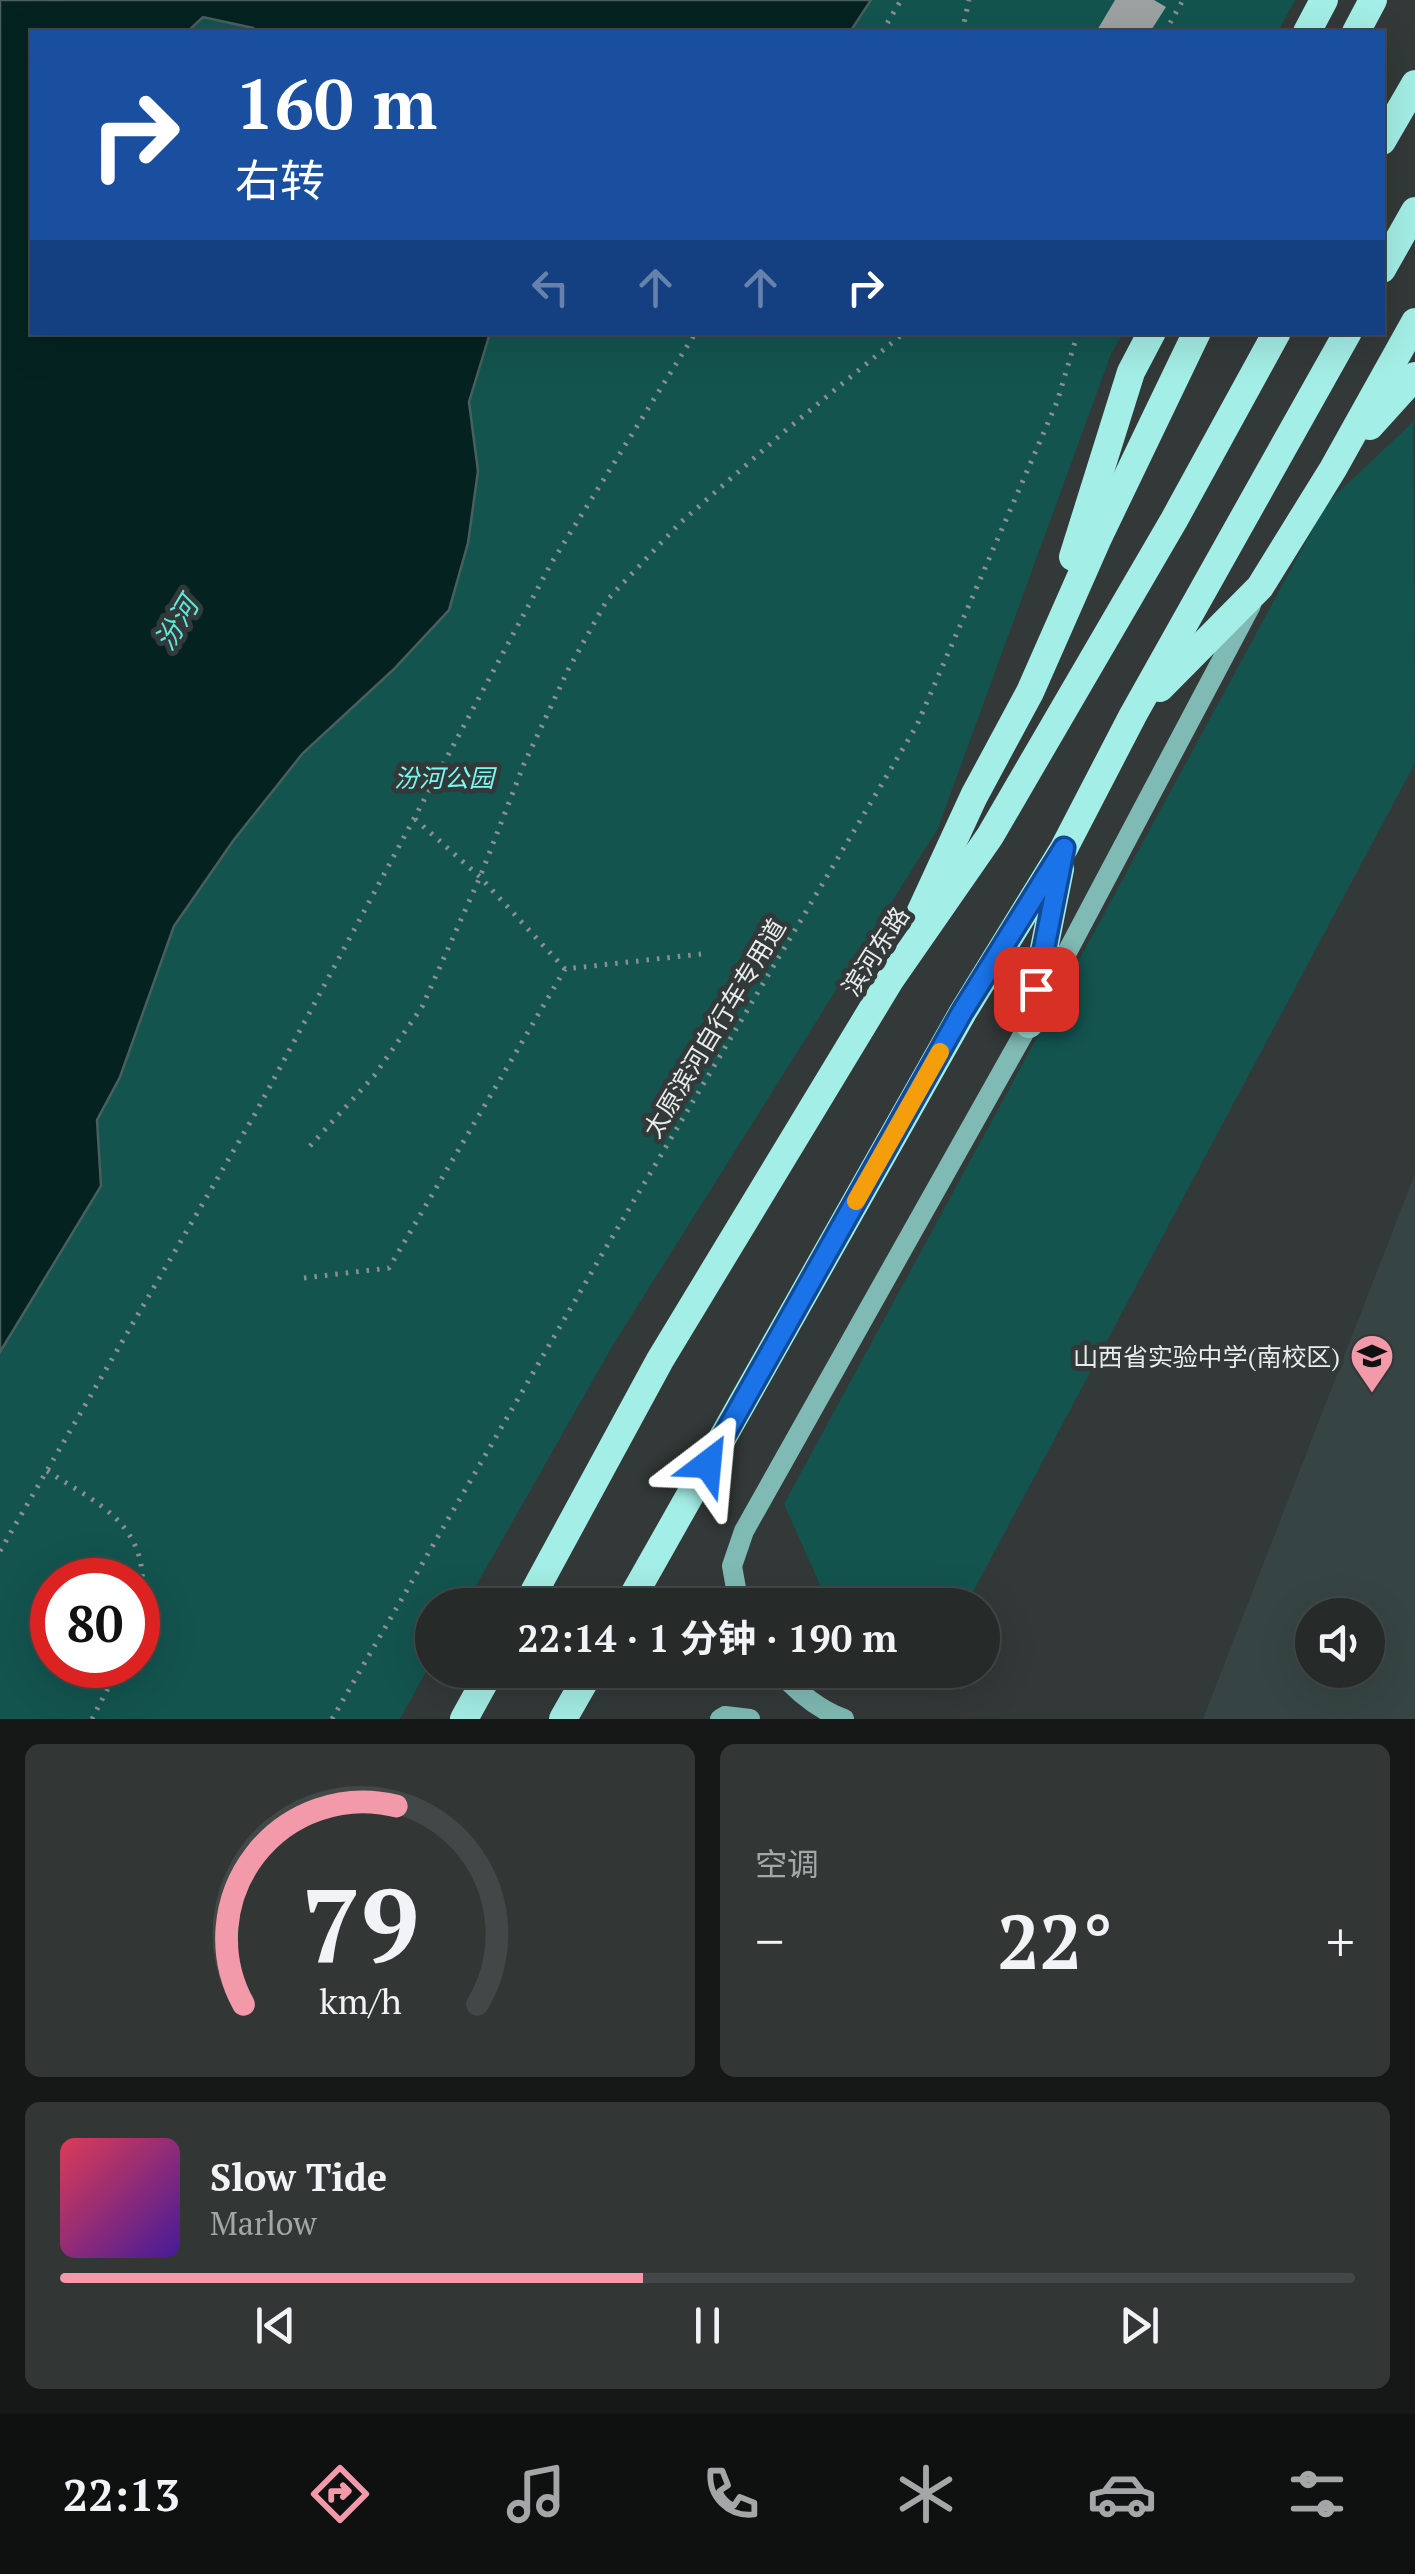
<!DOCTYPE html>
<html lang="zh">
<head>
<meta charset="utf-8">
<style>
	:root { --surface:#262b2a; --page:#323736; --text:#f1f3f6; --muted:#a4a7a8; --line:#424747; --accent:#f39aaa }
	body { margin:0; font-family:"PT Serif","Noto Sans SC",serif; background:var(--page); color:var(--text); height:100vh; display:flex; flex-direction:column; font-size:38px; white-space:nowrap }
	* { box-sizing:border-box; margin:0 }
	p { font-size:32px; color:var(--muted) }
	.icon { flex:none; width:55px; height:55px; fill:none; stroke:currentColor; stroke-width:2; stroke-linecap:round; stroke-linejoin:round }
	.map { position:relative; height:1719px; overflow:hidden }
	.panel { display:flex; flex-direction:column; gap:25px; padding:25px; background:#151817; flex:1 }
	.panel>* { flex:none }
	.guide { position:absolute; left:30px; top:30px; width:1355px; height:305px; border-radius:0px; box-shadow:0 10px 40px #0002,0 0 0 2px var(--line); background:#1a4fa0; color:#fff; overflow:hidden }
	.controls { position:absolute; left:1295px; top:1598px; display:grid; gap:20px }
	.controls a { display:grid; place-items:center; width:90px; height:90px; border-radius:50%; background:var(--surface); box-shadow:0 10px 40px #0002,0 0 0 2px var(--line); font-size:50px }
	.speed { position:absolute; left:30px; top:1558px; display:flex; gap:20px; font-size:50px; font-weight:700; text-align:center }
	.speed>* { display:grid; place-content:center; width:130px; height:130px; border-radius:50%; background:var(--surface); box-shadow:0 10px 40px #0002,0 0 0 2px var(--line); line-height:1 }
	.speed .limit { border:15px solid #d22; background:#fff; color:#111 }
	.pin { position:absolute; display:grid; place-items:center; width:85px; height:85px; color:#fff; margin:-42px; border-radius:20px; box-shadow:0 5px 15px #0006 }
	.me { position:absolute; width:110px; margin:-55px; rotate:29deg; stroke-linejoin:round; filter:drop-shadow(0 0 8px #0008) }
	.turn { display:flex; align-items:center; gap:35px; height:210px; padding:0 40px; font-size:45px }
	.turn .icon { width:130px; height:130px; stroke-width:2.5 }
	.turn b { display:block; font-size:70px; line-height:85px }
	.lanes { display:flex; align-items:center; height:95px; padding:0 40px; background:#0003; justify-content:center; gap:50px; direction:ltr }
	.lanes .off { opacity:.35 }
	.big { font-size:75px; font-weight:700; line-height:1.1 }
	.panel .card { flex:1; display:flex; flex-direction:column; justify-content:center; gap:15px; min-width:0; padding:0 35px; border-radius:15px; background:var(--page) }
	.panel .dial { align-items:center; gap:0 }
	.dial svg { height:260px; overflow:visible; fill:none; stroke:var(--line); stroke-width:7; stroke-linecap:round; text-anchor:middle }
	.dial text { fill:var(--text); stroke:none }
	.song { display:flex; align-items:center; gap:30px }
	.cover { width:120px; height:120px; border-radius:15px; background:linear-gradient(135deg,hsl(350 70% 55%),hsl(260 70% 35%)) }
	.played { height:10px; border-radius:5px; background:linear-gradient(90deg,var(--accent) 45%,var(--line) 45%) }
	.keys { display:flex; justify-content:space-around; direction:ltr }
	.heat { display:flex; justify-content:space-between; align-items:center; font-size:55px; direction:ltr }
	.panel .tiles { flex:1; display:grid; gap:25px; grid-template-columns:1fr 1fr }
	.card:last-child { grid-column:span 2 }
	.trip { position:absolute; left:415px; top:1588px; width:585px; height:100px; border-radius:50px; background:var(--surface); box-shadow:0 10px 40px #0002,0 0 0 2px var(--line); font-weight:700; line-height:100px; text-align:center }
	.tabs { display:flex; height:160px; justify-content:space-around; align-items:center; background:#0f1111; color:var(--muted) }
	.tabs .icon { width:70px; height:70px }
	.tabs .active { color:var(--accent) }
	.tabs b { font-size:45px; color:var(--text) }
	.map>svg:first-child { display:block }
	.built { fill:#364543; fill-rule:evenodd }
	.green { fill:#13544f; fill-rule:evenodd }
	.water { fill:#042320; stroke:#485f5d; stroke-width:2.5 }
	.building { fill:#9ba2a1 }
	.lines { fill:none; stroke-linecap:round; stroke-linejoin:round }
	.path { stroke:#8b908f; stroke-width:5; stroke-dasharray:2.5 8; stroke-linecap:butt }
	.secondary { stroke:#80bab4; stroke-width:20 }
	.trunk { stroke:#a3eee6; stroke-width:28 }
	.route-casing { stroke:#114b97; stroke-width:25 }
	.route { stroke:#1a73e8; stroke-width:18 }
	.slow { stroke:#f59e0b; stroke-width:18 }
	.labels { text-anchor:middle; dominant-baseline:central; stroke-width:10; stroke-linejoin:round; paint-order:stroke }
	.park-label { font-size:25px; font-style:italic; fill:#76fdf2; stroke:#333938 }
	.street-label { font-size:25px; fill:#e8eceb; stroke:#333938 }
	.poi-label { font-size:25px; fill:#e8eceb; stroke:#333938; text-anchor:end }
	.water-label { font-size:28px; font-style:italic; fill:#5fe8dd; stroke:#333938 }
</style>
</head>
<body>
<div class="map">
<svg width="1415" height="1719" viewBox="0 0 1415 1719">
	<rect width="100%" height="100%" fill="#333938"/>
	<path class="built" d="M 1415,1174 L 1415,1719 L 1203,1719 ZM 1312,1615 L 1368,1615 L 1368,1670 L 1312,1670 Z"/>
	<g class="green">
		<path d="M 0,0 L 1295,0 L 1278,32 L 32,32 L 32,332 L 1123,333 L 1111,354 L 938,828 L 613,1345 L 465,1605 L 432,1605 L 432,1661 L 400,1719 L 0,1719 ZM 52,1580 L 138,1580 L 138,1665 L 52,1665 Z"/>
		<polygon points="1413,422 1415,763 966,1605 829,1605 784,1504 1327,503"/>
	</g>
	<polygon class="water" points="0,0 871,0 850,32 257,32 253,28 203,17 187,32 32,32 32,332 490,333 469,402 478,471 468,543 449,610 393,670 303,753 233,841 174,926 120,1077 97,1120 101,1186 0,1352"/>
	<polygon class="building" points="1115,0 1154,0 1166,7 1150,32 1096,32"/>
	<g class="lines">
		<g class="path">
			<polyline points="882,32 901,0"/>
			<polyline points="962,32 969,0"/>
			<polyline points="1165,32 1183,0"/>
			<polyline points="415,819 480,877 565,969"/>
			<polyline points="310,1146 374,1076 422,1007 480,877 524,764 568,670 607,600 680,523 785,431 905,332"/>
			<polyline points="304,1278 389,1268 565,969 701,954"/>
			<path d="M 47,1471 C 97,1503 148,1524 142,1593 C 141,1606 141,1620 138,1633"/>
			<polyline points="0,1551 255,1114 552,562 696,332"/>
			<polyline points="92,1719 120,1665"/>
			<polyline points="332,1719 601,1256 917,725 1057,402 1078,332"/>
		</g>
		<g class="secondary">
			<polyline points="739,1605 732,1566 744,1531 1029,1024 1251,605"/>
			<path d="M 778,1670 C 797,1692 817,1709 844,1719"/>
			<polyline points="720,1719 725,1716 750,1719"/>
		</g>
		<g class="trunk">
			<polyline points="1307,32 1324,0"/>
			<polyline points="1356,32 1373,0"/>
			<polyline points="1382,141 1415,84"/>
			<polyline points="1382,269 1415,211"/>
			<polyline points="1370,426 1415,376"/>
			<polyline points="1073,557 1131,372 1152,332"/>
			<polyline points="1160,688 1260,587 1333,469 1415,322"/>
			<polyline points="920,913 974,796 1030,692 1097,540 1197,332"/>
			<polyline points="1029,1024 1060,869"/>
			<polyline points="527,1605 660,1360 890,980 990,836 1174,520 1277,332"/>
			<polyline points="628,1605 963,1012 1064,848 1133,715 1348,332"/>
			<polyline points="464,1719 491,1670"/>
			<polyline points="563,1719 591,1670"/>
		</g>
	</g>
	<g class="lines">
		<defs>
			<polyline id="route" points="708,1464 962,1012 1064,848 1036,989"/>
		</defs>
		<use href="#route" class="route-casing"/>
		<use href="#route" class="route"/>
		<polyline class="slow" points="856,1201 940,1052"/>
	</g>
	<defs>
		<symbol id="school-pin" viewBox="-11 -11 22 30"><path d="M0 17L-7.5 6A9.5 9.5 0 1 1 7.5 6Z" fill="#f39aaa" stroke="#333938"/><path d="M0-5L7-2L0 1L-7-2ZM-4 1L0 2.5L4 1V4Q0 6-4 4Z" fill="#111"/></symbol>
	</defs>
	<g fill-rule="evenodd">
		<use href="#school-pin" x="1347" y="1331" width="50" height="68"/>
	</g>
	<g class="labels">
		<g class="park-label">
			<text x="444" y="777">汾河公园</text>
		</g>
		<g class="street-label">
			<text transform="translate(875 951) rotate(-57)">滨河东路</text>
			<text transform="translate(714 1028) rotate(-59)">太原滨河自行车专用道</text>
		</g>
		<g class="poi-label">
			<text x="1340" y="1356">山西省实验中学(南校区)</text>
		</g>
		<g class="water-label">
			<text transform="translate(176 623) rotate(-59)">汾河</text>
		</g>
	</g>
</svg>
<div class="controls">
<a><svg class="icon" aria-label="sound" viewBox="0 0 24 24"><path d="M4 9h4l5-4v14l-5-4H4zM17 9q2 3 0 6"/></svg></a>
</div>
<div class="speed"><div class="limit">80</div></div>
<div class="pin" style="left:1036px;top:989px;background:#d93025"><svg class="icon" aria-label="arrive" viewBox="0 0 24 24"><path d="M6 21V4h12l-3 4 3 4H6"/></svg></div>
<svg class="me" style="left:708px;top:1464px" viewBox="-20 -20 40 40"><path d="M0-17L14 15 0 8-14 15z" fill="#1a73e8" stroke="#fff" stroke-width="4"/></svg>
<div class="trip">22:14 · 1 分钟 · 190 m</div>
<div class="guide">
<div class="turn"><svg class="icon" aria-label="right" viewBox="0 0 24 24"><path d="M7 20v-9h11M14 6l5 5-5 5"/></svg><div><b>160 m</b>右转</div></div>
<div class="lanes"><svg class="icon off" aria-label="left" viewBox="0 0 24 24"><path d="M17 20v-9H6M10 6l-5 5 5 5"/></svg><svg class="icon off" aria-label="ahead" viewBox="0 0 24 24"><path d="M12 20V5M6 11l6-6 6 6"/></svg><svg class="icon off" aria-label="ahead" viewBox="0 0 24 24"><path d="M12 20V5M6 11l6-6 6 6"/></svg><svg class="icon" aria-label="right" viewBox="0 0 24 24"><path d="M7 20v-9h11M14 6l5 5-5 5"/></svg></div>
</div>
</div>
<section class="panel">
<div class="tiles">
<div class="card dial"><svg viewBox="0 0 100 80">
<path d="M14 69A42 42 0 1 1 86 69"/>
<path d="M14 69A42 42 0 0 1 61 8" stroke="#f39aaa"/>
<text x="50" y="56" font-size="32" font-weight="700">79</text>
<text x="50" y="72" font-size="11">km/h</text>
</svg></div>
<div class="card"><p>空调</p>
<div class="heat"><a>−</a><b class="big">22°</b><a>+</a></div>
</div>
<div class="card">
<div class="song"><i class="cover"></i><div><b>Slow Tide</b><p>Marlow</p></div></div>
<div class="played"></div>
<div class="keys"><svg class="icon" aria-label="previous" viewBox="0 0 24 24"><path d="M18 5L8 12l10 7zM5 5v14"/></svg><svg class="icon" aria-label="pause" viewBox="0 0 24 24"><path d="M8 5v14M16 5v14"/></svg><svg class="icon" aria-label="next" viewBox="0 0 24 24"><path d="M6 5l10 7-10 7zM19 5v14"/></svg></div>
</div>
</div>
</section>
<nav class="tabs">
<b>22:13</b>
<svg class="icon active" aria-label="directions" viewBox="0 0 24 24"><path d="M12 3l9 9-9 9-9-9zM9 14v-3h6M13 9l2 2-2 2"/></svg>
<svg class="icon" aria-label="music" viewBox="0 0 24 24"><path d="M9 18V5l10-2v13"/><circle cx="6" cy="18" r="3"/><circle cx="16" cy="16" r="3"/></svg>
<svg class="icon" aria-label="phone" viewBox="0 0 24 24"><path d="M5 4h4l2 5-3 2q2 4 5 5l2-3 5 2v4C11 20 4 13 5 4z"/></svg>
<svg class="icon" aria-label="climate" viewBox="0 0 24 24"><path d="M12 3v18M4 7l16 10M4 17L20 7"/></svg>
<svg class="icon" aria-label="car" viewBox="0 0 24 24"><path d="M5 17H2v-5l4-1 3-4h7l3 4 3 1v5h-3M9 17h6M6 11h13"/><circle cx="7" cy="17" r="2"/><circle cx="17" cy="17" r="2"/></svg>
<svg class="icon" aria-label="filters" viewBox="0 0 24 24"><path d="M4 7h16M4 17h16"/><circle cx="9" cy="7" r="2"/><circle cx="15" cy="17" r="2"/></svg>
</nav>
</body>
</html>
